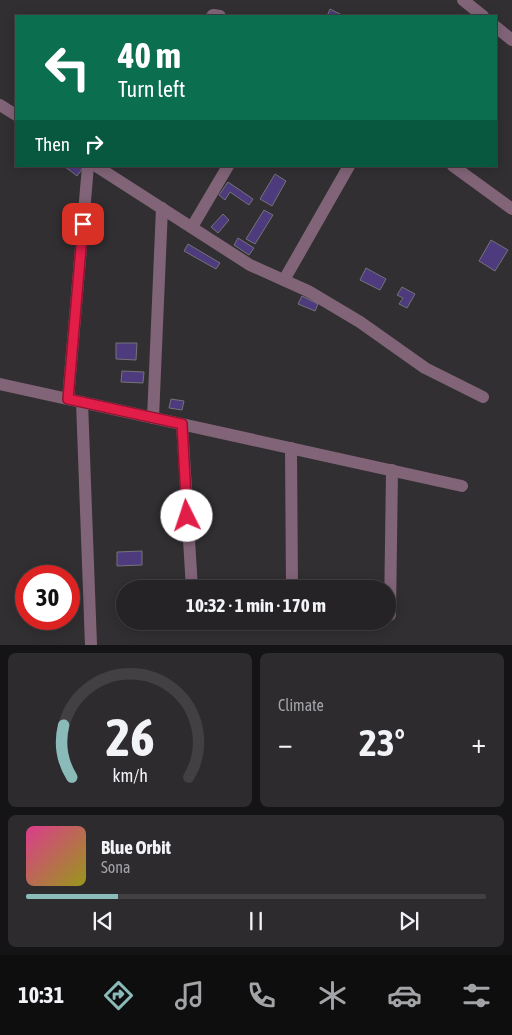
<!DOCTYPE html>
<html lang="en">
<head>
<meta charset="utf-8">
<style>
	:root { --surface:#252326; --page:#2d2b2e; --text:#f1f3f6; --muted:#a3a4a7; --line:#424043; --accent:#8bbbb9 }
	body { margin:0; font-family:"Asap Condensed",sans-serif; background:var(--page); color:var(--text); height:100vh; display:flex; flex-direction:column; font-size:19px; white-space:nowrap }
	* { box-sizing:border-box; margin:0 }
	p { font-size:16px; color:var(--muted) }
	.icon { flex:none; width:28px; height:28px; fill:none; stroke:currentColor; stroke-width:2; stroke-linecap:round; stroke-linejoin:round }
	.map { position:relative; height:645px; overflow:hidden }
	.drawer { display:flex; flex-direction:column; gap:8px; padding:8px; background:#141315; flex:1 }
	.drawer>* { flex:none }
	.top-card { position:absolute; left:15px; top:15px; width:482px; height:152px; border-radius:0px; box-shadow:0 2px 12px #0003,0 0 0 1px var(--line); background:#0b6e4f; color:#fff; overflow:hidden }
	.speed { position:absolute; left:15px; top:565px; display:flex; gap:10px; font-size:25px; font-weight:700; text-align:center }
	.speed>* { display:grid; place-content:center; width:65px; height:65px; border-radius:50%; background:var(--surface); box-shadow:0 2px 12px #0003,0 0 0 1px var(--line); line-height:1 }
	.speed .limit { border:8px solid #d22; background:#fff; color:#111 }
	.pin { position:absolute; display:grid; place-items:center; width:42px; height:42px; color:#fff; margin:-21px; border-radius:10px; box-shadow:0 2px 8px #0006 }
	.me { position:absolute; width:55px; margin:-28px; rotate:356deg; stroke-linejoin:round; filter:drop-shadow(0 0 4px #0008) }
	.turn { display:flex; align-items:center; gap:18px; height:105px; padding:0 20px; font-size:22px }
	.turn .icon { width:65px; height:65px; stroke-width:2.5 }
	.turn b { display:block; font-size:35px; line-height:42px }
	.then { display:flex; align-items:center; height:48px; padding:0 20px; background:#0003; gap:10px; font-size:19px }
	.big { font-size:38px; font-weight:700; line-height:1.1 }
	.drawer .tile { flex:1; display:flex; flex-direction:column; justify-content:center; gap:8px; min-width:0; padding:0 18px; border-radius:8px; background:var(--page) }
	.drawer .dial { align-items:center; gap:0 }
	.dial svg { height:130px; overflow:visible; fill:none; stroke:var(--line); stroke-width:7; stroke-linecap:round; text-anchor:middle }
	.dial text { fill:var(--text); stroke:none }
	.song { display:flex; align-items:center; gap:15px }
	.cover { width:60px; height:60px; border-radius:8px; background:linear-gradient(135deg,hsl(330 70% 55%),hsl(60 70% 35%)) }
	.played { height:5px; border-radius:2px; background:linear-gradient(90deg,var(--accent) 20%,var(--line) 20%) }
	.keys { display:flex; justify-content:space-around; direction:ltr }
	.heat { display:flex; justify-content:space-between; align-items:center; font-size:28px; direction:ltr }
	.drawer .tiles { flex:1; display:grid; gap:8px; grid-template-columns:1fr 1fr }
	.tile:last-child { grid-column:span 2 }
	.trip { position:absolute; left:116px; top:580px; width:280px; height:50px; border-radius:25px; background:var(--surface); box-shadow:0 2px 12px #0003,0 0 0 1px var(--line); font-weight:700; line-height:50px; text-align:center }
	.tabs { display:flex; height:80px; justify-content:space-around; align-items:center; background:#0f0e0f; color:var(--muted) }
	.tabs .icon { width:35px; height:35px }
	.tabs .current { color:var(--accent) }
	.tabs b { font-size:22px; color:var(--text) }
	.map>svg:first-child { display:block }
	.building { fill:#4e3b7d; stroke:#747377 }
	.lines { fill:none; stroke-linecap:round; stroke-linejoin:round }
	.minor { stroke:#826478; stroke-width:12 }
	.route-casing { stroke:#92132f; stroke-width:12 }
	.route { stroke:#e11d48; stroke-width:9 }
</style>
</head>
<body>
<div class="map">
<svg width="512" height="645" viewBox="0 0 512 645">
	<rect width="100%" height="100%" fill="#312f32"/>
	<g class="building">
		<polygon points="330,9 344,16 327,16"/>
		<polygon points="64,166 80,166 83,168 77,176"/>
		<polygon points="275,174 286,181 272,206 260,199"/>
		<polygon points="228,182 253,199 249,205 230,192 225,200 219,195"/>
		<polygon points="264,210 273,215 255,244 246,239"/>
		<polygon points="223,214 229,220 218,233 211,227"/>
		<polygon points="238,238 254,248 249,255 234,245"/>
		<polygon points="491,240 508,250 495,271 479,261"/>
		<polygon points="188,244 220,263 216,269 184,251"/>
		<polygon points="366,268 386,279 380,290 360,280"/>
		<polygon points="402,287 415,294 407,308 399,304 403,298 397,295"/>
		<polygon points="302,296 318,304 315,311 298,304"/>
		<polygon points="116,343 137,343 136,360 116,359"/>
		<polygon points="122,371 144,372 143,383 121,382"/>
		<polygon points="171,399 184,401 182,410 169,408"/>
		<polygon points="142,551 142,565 117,566 117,552"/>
	</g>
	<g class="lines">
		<g class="minor">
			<polyline points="463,0 483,16"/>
			<polyline points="212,16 213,15 220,16"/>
			<polyline points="496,27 512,40"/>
			<polyline points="0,105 16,115"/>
			<polyline points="96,166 250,265 308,291 360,322 425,368 483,397"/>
			<polyline points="453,166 512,209"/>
			<polyline points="192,227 228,166"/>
			<polyline points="284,280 349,166"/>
			<polyline points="0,384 462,486"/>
			<polyline points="68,399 88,166"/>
			<polyline points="82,402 91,645"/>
			<polyline points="153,418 162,208"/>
			<polyline points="182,424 192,589"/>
			<polyline points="291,448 292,589"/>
			<polyline points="390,615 392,470"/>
		</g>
	</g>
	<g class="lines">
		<defs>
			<polyline id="route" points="83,224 68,399 182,424 187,516"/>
		</defs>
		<use href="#route" class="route-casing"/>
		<use href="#route" class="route"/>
	</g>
</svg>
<div class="speed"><div class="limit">30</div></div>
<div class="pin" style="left:83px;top:224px;background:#d93025"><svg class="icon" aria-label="arrive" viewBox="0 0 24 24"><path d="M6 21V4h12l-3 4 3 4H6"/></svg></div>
<svg class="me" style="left:187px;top:516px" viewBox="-20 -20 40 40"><circle r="19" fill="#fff"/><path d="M0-13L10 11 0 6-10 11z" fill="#e11d48"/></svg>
<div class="trip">10:32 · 1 min · 170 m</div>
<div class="top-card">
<div class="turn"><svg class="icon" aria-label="left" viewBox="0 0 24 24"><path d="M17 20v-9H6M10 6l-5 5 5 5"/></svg><div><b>40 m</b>Turn left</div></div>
<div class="then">Then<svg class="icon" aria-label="right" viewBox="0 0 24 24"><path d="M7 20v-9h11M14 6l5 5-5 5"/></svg></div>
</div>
</div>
<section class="drawer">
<div class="tiles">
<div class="tile dial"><svg viewBox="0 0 100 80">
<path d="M14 69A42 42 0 1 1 86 69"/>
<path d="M14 69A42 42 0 0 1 9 37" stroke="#8bbbb9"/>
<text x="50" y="56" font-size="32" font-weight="700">26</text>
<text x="50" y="72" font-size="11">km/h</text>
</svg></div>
<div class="tile"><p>Climate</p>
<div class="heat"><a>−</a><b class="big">23°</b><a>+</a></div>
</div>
<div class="tile">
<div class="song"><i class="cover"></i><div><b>Blue Orbit</b><p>Sona</p></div></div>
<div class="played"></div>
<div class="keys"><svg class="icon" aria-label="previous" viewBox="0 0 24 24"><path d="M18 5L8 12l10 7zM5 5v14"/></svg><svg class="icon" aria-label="pause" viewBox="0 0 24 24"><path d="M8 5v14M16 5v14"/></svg><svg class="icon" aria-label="next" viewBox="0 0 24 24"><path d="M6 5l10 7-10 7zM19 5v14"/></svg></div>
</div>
</div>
</section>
<nav class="tabs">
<b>10:31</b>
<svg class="icon current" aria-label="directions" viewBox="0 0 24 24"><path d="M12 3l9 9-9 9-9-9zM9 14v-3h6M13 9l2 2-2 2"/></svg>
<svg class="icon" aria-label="music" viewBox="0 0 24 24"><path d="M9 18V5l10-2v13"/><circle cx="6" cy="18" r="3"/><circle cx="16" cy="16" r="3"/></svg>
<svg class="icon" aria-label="phone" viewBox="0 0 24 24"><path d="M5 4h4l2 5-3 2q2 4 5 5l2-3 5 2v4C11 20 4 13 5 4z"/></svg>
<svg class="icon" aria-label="climate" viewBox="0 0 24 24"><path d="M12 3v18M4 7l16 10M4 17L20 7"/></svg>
<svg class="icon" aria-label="car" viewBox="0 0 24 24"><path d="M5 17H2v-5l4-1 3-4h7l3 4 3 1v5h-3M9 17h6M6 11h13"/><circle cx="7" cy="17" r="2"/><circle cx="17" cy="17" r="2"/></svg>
<svg class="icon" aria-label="filters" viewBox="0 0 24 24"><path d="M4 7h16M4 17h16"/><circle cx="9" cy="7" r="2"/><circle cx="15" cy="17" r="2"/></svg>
</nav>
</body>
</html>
